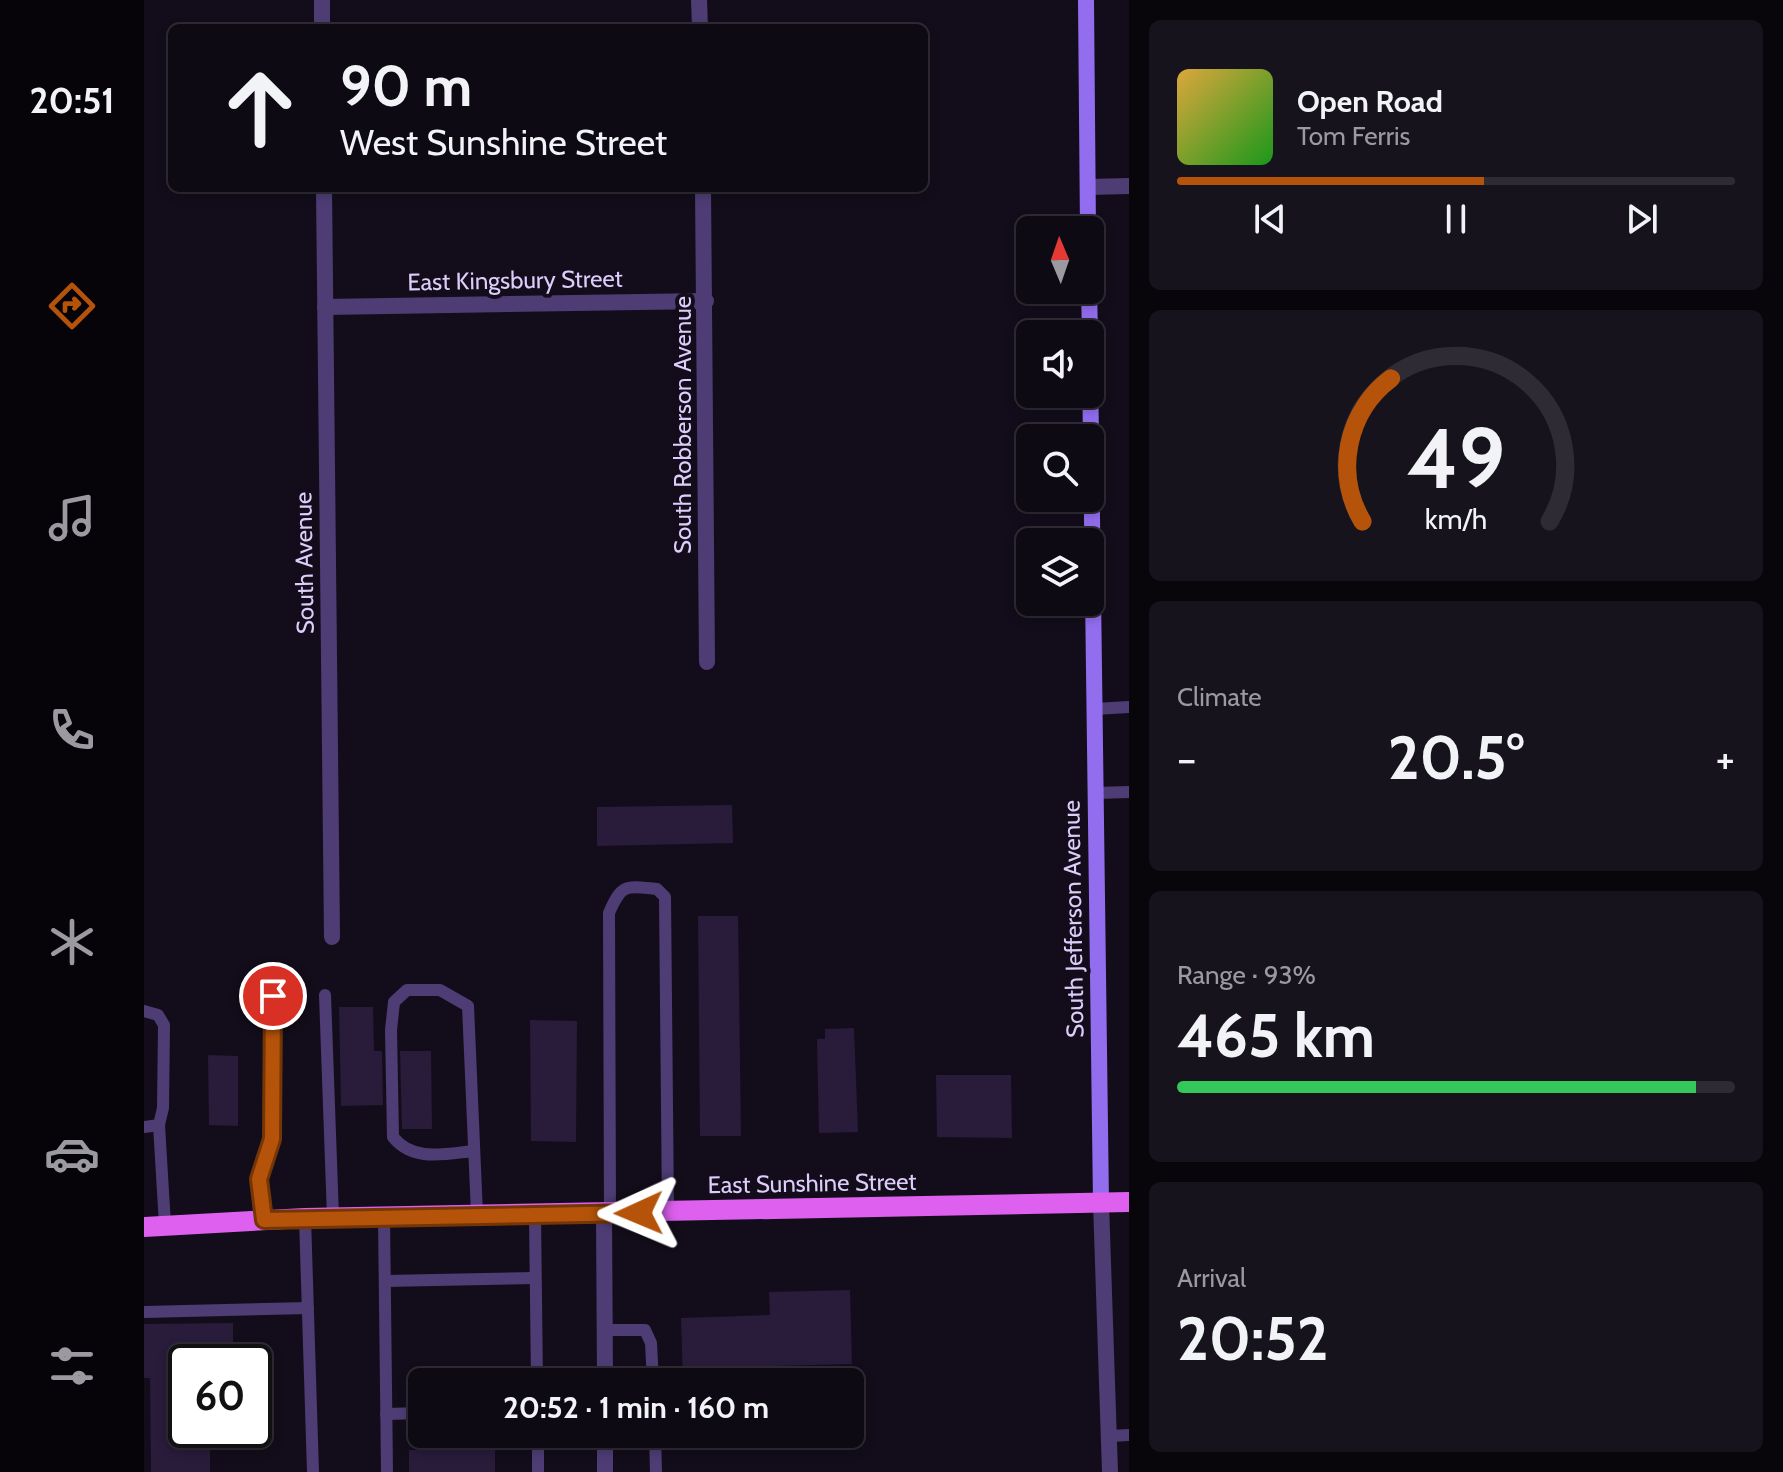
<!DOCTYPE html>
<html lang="en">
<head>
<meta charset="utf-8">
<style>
	:root { --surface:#0e0a14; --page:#17131d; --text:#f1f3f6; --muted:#9b9aa0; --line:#2e2b34; --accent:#b45309 }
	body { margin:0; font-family:Cabin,sans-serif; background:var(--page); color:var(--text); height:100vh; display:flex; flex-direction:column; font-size:30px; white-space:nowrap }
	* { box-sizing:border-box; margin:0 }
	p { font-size:26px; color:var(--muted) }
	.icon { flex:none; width:44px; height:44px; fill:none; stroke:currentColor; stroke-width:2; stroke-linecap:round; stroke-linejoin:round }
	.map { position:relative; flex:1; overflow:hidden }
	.sheet { display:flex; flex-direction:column; gap:20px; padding:20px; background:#08060b; width:654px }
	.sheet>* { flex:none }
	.top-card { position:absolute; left:24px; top:24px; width:760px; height:168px; border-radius:12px; box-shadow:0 4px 12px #0003,0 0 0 2px var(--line); background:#0e0a14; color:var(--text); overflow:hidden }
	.needle { width:52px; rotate:358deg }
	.tools { position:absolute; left:872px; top:216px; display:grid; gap:16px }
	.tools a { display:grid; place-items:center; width:88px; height:88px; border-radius:12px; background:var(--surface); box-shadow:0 4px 12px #0003,0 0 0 2px var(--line); font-size:40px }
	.speed { position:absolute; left:24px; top:1344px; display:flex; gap:16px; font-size:40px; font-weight:700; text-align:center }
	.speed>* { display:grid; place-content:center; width:104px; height:104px; border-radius:50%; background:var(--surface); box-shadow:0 4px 12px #0003,0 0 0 2px var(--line); line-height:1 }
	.speed .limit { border:4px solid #111; border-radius:12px; background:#fff; color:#111 }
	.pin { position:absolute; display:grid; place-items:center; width:68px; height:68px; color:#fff; margin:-34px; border:4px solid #fff; border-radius:50%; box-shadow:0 2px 8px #0007 }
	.me { position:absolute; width:88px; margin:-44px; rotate:269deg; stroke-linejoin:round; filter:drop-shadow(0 0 6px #0008) }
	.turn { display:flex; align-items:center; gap:28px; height:168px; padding:0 40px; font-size:36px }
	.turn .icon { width:104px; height:104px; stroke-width:2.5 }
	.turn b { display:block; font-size:56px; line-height:68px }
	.big { font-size:60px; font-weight:700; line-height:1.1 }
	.sheet .card { flex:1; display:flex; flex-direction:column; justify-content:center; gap:12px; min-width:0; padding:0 28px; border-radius:12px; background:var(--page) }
	.sheet .dial { align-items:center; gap:0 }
	.dial svg { height:208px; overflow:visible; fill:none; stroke:var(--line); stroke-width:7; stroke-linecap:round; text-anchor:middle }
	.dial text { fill:var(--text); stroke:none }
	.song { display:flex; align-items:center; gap:24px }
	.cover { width:96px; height:96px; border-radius:12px; background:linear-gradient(135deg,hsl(40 70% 55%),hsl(120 70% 35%)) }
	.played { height:8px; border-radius:4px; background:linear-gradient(90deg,var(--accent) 55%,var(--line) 55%) }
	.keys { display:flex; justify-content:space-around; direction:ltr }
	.heat { display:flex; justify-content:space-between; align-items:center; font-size:44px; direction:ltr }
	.charge { height:12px; border-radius:6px; background:linear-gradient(90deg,#34c759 93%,var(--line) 0) }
	.trip { position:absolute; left:264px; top:1368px; width:456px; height:80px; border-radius:12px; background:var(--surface); box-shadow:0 4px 12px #0003,0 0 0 2px var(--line); font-weight:700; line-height:80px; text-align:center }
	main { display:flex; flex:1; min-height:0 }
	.dock { display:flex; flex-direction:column; width:144px; justify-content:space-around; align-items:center; background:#060408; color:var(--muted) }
	.dock .icon { width:56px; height:56px }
	.dock .on { color:var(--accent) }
	.dock b { font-size:36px; color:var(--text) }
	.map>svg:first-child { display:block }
	.building { fill:#291b3a }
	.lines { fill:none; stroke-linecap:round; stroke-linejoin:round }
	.service { stroke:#4e3d75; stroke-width:12 }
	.minor { stroke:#4e3d75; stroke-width:16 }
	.tertiary { stroke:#4e3d75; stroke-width:16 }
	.secondary { stroke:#926eef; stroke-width:16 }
	.primary { stroke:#dd60ee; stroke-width:20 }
	.route-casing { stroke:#753606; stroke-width:20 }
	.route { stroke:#b45309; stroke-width:14 }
	.labels { text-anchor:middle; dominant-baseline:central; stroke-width:8; stroke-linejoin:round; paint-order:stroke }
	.street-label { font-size:24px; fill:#ddcdfa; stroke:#130d1b }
</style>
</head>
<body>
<main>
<nav class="dock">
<b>20:51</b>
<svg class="icon on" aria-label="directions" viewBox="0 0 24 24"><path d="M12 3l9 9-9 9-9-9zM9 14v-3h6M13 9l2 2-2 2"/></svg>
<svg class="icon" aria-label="music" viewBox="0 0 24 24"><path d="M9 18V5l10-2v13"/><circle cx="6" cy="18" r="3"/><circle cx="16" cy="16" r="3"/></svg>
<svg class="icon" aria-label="phone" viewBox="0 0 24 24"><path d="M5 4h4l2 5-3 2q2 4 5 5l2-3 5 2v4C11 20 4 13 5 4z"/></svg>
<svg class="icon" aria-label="climate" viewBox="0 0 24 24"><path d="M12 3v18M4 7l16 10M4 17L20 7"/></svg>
<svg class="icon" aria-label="car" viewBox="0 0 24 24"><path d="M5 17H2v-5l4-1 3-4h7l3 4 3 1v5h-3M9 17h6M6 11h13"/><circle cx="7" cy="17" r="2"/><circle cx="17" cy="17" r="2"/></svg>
<svg class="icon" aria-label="filters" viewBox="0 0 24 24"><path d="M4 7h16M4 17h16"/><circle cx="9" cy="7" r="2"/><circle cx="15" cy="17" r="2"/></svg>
</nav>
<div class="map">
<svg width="985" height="1472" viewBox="0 0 985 1472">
	<rect width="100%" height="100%" fill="#130d1b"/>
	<g class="building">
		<polygon points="588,805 589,843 453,846 453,807"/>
		<polygon points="554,916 594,916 597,1136 556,1136"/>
		<polygon points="195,1007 229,1007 230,1051 238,1051 239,1105 197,1106"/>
		<polygon points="386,1020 433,1021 432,1142 387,1141"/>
		<polygon points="710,1028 714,1132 675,1133 673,1039 681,1039 681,1029"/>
		<polygon points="256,1051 287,1051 288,1129 258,1129"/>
		<polygon points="64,1055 94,1056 94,1126 65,1125"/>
		<polygon points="792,1075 867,1075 868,1138 793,1137"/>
		<polygon points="706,1290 708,1364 631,1366 631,1382 539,1382 537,1318 626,1315 625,1292"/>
		<polygon points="89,1323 89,1362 42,1362 42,1430 66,1430 66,1472 7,1472 6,1378 0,1378 0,1324"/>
		<rect x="265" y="1450" width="86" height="22"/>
	</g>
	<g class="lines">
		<g class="service">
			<polyline points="950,709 985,707"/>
			<polyline points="952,793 985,792"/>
			<polyline points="181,995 189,1217"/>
			<polyline points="0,1011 14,1015 20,1025 19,1108 15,1125 0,1127"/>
			<polyline points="15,1125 21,1225"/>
			<path d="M 329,1151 C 300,1154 269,1162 249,1137 L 247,1030 L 250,1002 L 263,990 L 296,990 L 324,1006 L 333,1214"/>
			<path d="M 466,1213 L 465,913 C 478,883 482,886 513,889 L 521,897 L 524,1212"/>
			<polyline points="391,1215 393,1382"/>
			<polyline points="240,1217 243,1472"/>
			<polyline points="161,1218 169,1472"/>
			<polyline points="120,1220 115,1179 128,1139 129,996"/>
			<polyline points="241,1281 391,1278"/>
			<polyline points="0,1312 164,1308"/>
			<polyline points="460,1330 501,1330 507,1343 509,1382"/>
			<polyline points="242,1414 278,1413"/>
			<polyline points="394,1434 394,1472"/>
			<polyline points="511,1434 512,1472"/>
			<polyline points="965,1436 985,1435"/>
		</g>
		<g class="minor">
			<polyline points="178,0 178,28"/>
			<polyline points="555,0 556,28"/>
			<polyline points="944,187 985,186"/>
			<polyline points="180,188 188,937"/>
			<polyline points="559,188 563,662"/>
			<polyline points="181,307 562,301"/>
			<polyline points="460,1213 461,1382"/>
			<polyline points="461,1434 461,1472"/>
		</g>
		<polyline class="tertiary" points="957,1203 966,1472"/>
		<g class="secondary">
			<polyline points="942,0 944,230"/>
			<polyline points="945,290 946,334"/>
			<polyline points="946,365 957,1203"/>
		</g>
		<polyline class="primary" points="0,1227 161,1218 985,1202"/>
	</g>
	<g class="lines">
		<defs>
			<polyline id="route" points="129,996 128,1139 115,1179 120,1220 495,1213"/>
		</defs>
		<use href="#route" class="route-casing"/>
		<use href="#route" class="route"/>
	</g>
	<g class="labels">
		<g class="street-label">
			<text transform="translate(371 280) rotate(-1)">East Kingsbury Street</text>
			<text transform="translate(538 425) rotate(-90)">South Robberson Avenue</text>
			<text transform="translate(160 563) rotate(-91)">South Avenue</text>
			<text transform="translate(929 919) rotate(-91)">South Jefferson Avenue</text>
			<text transform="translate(668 1183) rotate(-1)">East Sunshine Street</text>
		</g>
	</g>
</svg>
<div class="tools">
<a><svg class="needle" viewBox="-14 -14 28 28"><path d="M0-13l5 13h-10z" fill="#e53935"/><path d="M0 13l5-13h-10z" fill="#9b9aa0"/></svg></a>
<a><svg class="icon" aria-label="sound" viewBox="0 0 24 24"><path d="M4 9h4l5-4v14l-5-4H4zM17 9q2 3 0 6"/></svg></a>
<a><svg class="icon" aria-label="search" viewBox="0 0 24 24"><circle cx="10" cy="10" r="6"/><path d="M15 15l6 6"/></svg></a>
<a><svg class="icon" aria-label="layers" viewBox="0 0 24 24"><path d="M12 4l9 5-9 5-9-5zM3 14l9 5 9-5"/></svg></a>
</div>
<div class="speed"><div class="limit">60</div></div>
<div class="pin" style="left:129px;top:996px;background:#d93025"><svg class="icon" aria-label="arrive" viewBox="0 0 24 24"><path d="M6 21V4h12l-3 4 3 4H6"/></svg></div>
<svg class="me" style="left:495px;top:1213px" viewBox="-20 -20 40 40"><path d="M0-17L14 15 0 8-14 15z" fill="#b45309" stroke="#fff" stroke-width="4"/></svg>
<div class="trip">20:52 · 1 min · 160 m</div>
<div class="top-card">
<div class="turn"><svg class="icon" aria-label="ahead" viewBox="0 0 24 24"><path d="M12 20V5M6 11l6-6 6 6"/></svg><div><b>90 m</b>West Sunshine Street</div></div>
</div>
</div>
<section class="sheet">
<div class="card">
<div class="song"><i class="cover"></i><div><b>Open Road</b><p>Tom Ferris</p></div></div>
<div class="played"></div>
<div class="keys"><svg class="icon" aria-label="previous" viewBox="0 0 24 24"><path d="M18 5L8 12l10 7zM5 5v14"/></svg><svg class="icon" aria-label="pause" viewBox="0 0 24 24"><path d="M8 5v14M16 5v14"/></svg><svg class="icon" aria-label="next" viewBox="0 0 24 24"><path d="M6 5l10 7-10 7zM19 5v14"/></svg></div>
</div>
<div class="card dial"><svg viewBox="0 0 100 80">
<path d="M14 69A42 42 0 1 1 86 69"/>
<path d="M14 69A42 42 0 0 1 25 14" stroke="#b45309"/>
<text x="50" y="56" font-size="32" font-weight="700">49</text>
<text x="50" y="72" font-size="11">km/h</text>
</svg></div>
<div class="card"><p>Climate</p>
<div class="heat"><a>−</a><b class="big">20.5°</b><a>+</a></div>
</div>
<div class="card"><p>Range · 93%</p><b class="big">465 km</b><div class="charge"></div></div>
<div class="card"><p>Arrival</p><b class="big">20:52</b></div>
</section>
</main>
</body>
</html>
